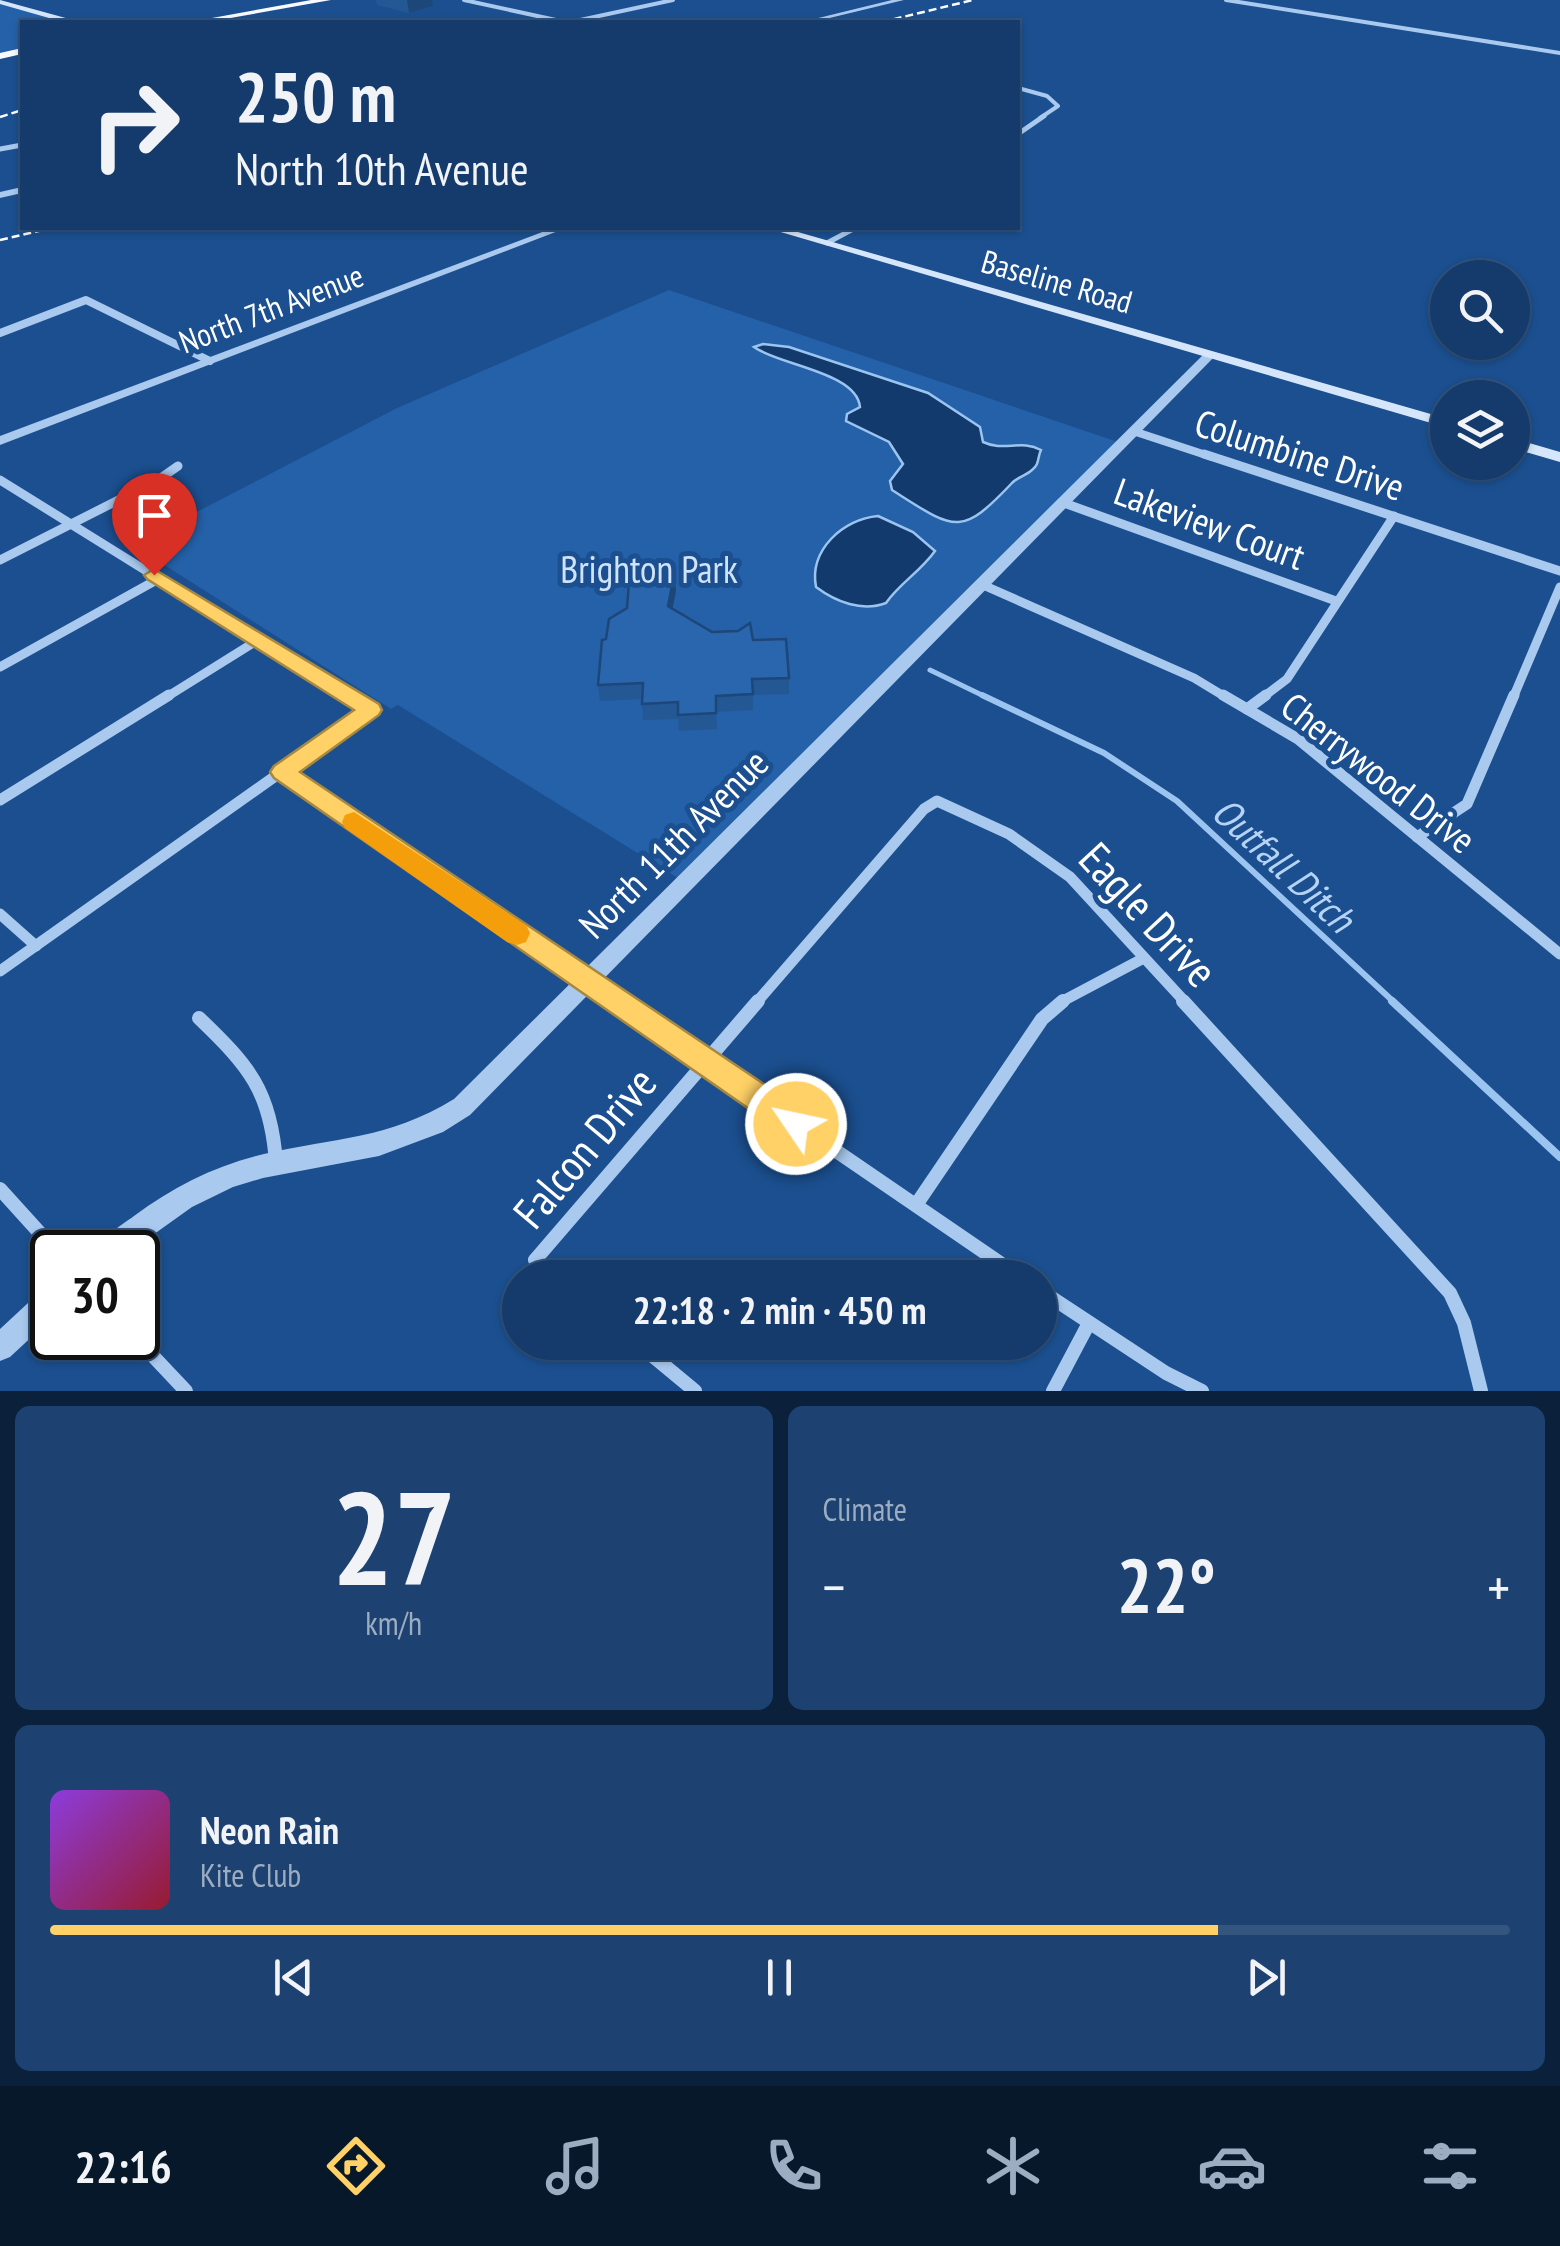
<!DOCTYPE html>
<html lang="en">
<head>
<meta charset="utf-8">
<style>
	:root { --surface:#143b6b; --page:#1d4271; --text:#f1f3f6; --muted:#9dadc1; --line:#33557e; --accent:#ffd166 }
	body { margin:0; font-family:"PT Sans Narrow",sans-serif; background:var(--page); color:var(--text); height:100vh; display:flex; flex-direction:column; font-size:38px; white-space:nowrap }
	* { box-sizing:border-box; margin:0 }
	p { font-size:32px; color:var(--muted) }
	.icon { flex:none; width:55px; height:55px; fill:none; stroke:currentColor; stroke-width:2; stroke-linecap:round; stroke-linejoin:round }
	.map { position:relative; height:1391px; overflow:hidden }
	.details { display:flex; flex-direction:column; gap:15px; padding:15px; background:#0b203b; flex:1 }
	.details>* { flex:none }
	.top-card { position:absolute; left:20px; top:20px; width:1000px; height:210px; border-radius:0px; box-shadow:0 2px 8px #0004,0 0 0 2px var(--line); background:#143b6b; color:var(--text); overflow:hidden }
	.controls { position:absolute; left:1430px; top:260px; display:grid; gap:20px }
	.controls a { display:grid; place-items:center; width:100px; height:100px; border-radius:50%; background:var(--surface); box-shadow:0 2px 8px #0004,0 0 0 2px var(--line); font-size:50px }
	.speed { position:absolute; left:30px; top:1230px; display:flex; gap:20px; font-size:50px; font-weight:700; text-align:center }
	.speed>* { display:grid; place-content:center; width:130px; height:130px; border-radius:50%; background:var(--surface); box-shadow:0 2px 8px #0004,0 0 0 2px var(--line); line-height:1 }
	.speed .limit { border:5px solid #111; border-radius:15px; background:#fff; color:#111 }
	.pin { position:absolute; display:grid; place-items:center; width:85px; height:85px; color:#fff; margin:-102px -42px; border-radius:50% 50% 50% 0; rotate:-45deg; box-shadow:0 0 10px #0007 }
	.pin .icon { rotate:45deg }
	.me { position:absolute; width:110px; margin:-55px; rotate:304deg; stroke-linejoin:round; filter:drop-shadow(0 0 8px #0008) }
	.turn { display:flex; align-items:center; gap:35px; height:210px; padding:0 50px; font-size:45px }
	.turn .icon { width:130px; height:130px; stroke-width:2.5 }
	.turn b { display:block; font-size:70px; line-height:85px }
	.big { font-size:75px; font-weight:700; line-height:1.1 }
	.details .tile { flex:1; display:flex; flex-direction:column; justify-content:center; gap:15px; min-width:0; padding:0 35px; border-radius:15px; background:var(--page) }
	.details .dial { align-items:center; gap:0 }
	.dial b { font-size:130px; line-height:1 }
	.song { display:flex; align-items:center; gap:30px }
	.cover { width:120px; height:120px; border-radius:15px; background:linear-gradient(135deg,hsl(270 70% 55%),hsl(350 70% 35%)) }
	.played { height:10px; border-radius:5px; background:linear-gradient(90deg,var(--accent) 80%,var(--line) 80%) }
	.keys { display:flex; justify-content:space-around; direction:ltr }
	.heat { display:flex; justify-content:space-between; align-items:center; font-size:55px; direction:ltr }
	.details .tiles { flex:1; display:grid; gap:15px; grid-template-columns:1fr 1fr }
	.tile:last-child { grid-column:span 2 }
	.trip { position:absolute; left:502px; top:1260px; width:555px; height:100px; border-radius:50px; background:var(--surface); box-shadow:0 2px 8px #0004,0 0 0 2px var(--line); font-weight:700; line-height:100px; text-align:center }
	.tab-bar { display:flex; height:160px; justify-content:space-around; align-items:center; background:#08182b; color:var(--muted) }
	.tab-bar .icon { width:70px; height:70px }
	.tab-bar .current { color:var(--accent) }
	.tab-bar b { font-size:45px; color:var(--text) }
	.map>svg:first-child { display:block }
	.green { fill:#2461a8 }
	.water { fill:#123a6d; stroke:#9cc4f0; stroke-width:2.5 }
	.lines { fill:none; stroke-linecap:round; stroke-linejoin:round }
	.stream-far2 { stroke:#9cc4f0; stroke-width:5 }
	.stream-far1 { stroke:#9cc4f0; stroke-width:6 }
	.stream { stroke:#9cc4f0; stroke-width:8 }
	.minor-far5 { stroke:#a9c9ee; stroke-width:4 }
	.minor-far4 { stroke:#a9c9ee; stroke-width:5 }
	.minor-far3 { stroke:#a9c9ee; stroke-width:8 }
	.minor-far2 { stroke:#a9c9ee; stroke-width:9 }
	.minor-far1 { stroke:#a9c9ee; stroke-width:11 }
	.minor { stroke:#a9c9ee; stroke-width:14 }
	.tertiary { fill:#a9c9ee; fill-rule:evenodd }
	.secondary { fill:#d6e6fa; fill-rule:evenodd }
	.trunk { fill:#f8faff; fill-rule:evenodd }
	.rail { stroke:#fff; stroke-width:2.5; stroke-dasharray:8 4; stroke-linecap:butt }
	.wall { fill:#245895 }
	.shaded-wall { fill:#1d4779 }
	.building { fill:#2a66ad; stroke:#1d4779; stroke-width:2.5 }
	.route { fill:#ffd166; stroke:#a68842; stroke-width:2.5 }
	.slow { fill:#f59e0b }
	.labels { text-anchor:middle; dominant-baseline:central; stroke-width:10; stroke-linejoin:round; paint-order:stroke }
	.far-street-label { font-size:32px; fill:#fff; stroke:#1b4f8f }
	.street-label { font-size:38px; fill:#fff; stroke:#1b4f8f }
	.park-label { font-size:38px; fill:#cfe3fa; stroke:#1b4f8f }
	.water-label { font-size:40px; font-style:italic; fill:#b5d3f5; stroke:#1b4f8f }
	.near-street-label { font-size:45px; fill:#fff; stroke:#1b4f8f }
</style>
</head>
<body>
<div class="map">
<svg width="1560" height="1391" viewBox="0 0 1560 1391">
	<rect width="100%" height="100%" fill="#1b4f8f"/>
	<g class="green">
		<polygon points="0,3 70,22 22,22 22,51 0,56"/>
		<polygon points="669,290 1124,444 686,883 398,705 391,709 133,545 397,408"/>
	</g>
	<g class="water">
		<path d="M 763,344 L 789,347 L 928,393 L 980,427 L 983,442 C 1004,452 1021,439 1041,450 C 1037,458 1040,464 1032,470 C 1027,475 1018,477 1012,483 C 960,538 955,530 892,490 L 890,481 L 903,464 L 889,442 L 846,421 L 847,414 L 860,407 C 857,372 778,365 754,347 Z"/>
		<path d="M 878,516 L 913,532 L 935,551 C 920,572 900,583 886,603 C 862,612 836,602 816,587 C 809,550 843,519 878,516 Z"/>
	</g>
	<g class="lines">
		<polyline class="stream-far2" points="930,670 988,698"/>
		<polyline class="stream-far1" points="982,695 1104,753 1177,801 1395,1003"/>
		<polyline class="stream" points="1392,1001 1560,1157"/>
		<g class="minor-far5">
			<polyline points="464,0 565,22"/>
			<polyline points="1226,0 1560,53"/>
			<polyline points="571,22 673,0"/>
			<polyline points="1018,88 1047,96 1058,106 1040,118"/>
		</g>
		<g class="minor-far4">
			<polyline points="1018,134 1044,116"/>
			<polyline points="0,149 22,145"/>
			<polyline points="827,243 855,228"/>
		</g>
		<g class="minor-far3">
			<polyline points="0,333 86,300 210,361"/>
			<polyline points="1136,432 1212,457"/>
		</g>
		<g class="minor-far2">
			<polyline points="1204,454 1560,571"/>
			<polyline points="0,480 351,698"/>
			<polyline points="1064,503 1336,601"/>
			<polyline points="0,560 158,480 178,466"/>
			<polyline points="983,585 1194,678 1227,698"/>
			<polyline points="0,667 160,578"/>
			<polyline points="165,698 258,640"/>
			<polyline points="1262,698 1287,679 1394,516"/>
			<polyline points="1513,698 1560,587"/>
		</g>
		<g class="minor-far1">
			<polyline points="1223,695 1298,739 1560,954"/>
			<polyline points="1247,709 1266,695"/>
			<polyline points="283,772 621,1003"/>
			<polyline points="0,800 169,695"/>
			<polyline points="1417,837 1467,804 1514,695"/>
			<polyline points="0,914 36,946"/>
			<polyline points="0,971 370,709 347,695"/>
			<polyline points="756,1003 924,809 937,801 1009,834 1070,877 1186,1003"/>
			<polyline points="1059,1003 1144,958"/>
		</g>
		<g class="minor">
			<polyline points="617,1001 1022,1278"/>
			<polyline points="1183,1001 1450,1293 1464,1323 1481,1391"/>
			<path d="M 199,1018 C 249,1066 271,1091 276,1163"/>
			<polyline points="0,1189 57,1252"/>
			<polyline points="916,1205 1042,1019 1063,1001"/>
			<polyline points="557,1278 535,1260 758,1001"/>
			<polyline points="1040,1290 1166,1373 1202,1391"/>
			<polyline points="136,1338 186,1391"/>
			<polyline points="636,1342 695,1391"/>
			<polyline points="1053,1391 1089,1323"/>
		</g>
		<g class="tertiary">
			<polygon points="892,0 904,0 813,22 802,22"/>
			<polygon points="22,187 22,193 0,198 0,192"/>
			<polygon points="553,228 566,228 0,445 0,436"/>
			<path d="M 1207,351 L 1217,354 L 470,1115 L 443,1132 L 379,1156 L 263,1178 L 233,1187 L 192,1207 L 129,1252 L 96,1252 C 102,1237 120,1226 134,1216 C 173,1187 216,1165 264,1154 C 336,1137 387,1140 454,1099 Z"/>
			<polygon points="52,1287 52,1318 10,1357 0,1361 0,1329 42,1290"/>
		</g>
		<g class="secondary">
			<polygon points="0,0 73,20 74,22 63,22 0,4"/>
			<polygon points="767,228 784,228 1448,419 1448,428"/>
			<polygon points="1512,438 1560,452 1560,462 1512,448"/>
		</g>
		<g class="trunk">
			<polygon points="311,0 331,0 208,22 190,22"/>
			<polygon points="22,48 22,54 0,59 0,53"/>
		</g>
		<g class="rail">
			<polyline points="882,22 973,0"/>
			<polyline points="0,117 22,110"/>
			<polyline points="0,240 51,228"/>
		</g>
	</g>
	<g class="wall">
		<polygon points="376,0 432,0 433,6 409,13 377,5"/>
		<polygon points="674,575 676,591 672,608 712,632 753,640 789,678 789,694 753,695 753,710 716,712 717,729 679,731 678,719 643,720 642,699 600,701 598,685 606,639 627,608 638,582"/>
	</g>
	<g class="shaded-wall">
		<polygon points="407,0 432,0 433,6 409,13"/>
		<polygon points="674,575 676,591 670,621 668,606"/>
	</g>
	<polygon class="building" points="674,575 668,606 712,632 738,631 750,623 753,640 786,639 789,678 752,679 753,694 716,696 716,713 678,715 678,702 642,704 643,683 598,685 602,640 606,639 609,619 627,608 629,582 638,582 639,576"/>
	<polygon class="route" points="154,569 379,704 382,710 379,715 300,772 807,1113 812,1124 807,1134 796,1138 785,1134 274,778 270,772 274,766 354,710 147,579 144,575"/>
	<polygon class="slow" points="354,812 526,925 530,933 526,942 517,945 507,942 345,828 342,822 345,815"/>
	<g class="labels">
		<g class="far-street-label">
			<text transform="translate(1057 281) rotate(16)">Baseline Road</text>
			<text transform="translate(271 308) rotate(-21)">North 7th Avenue</text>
		</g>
		<g class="street-label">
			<text transform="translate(1300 454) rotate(18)">Columbine Drive</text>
			<text transform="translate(1210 523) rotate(20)">Lakeview Court</text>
			<text transform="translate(1379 772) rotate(38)">Cherrywood Drive</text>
			<text transform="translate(673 843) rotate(-45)">North 11th Avenue</text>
		</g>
		<g class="park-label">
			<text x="649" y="568">Brighton Park</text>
		</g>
		<g class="water-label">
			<text transform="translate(1284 864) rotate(43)">Outfall Ditch</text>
		</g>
		<g class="near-street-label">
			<text transform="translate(1149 914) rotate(47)">Eagle Drive</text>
			<text transform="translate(584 1147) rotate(-50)">Falcon Drive</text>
		</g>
	</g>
</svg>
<div class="controls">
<a><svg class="icon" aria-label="search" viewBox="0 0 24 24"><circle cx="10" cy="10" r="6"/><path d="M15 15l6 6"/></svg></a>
<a><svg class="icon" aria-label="layers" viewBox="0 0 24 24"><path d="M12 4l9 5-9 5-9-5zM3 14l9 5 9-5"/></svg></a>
</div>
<div class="speed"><div class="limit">30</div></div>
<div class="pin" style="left:154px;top:575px;background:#d93025"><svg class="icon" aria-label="arrive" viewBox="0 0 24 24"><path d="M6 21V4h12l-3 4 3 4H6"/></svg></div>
<svg class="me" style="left:796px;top:1124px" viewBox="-20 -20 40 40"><circle r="17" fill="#ffd166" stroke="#fff" stroke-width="3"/><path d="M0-11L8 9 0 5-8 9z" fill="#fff"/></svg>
<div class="trip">22:18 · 2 min · 450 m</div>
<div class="top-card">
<div class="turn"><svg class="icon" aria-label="right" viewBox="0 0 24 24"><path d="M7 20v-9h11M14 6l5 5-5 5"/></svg><div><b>250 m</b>North 10th Avenue</div></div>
</div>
</div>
<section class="details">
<div class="tiles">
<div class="tile dial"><b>27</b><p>km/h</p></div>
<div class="tile"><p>Climate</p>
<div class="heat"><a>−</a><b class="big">22°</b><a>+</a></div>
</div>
<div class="tile">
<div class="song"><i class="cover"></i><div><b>Neon Rain</b><p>Kite Club</p></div></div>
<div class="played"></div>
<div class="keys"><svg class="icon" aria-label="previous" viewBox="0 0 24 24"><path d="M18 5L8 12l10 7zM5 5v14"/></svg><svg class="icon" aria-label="pause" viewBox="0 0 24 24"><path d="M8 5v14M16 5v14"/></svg><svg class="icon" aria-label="next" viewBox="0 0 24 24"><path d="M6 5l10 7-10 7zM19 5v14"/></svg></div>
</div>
</div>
</section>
<nav class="tab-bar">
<b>22:16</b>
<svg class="icon current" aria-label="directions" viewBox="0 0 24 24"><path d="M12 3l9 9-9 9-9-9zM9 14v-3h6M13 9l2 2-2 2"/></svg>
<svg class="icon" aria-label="music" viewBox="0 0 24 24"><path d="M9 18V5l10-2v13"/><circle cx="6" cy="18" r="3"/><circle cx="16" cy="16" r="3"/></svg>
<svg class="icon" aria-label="phone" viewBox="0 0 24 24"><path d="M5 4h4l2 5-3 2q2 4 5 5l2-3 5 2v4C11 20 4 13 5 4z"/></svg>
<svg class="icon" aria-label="climate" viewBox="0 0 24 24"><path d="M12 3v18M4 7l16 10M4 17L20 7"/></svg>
<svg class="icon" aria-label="car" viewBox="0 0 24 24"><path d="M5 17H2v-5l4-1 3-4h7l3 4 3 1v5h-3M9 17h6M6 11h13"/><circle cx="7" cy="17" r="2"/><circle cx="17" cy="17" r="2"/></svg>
<svg class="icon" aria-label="filters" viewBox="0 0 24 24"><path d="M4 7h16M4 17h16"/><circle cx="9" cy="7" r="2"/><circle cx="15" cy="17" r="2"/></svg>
</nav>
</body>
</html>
